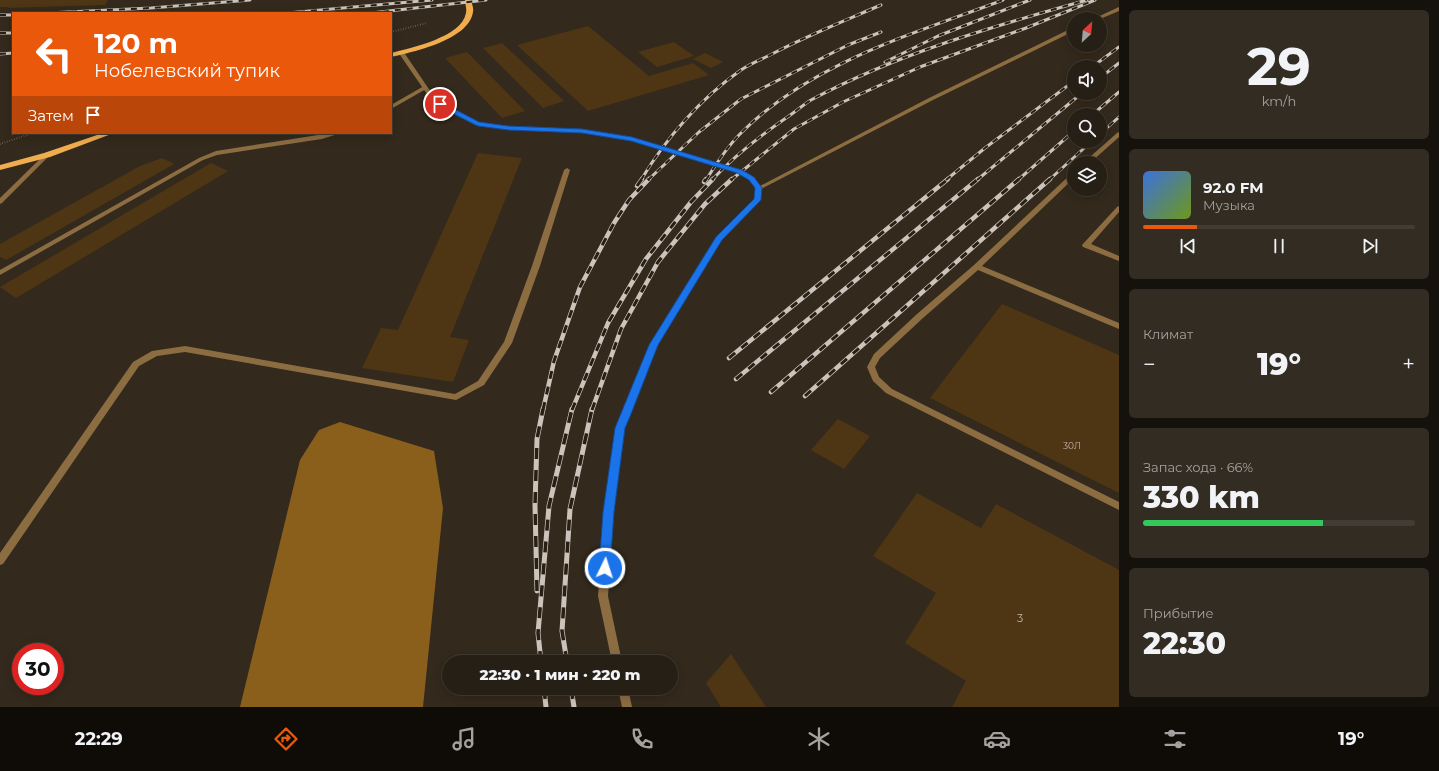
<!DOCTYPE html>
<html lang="ru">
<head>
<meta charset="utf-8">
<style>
	:root { --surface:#261f15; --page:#322c22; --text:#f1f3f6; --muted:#a4a2a0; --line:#423d34; --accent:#ea580c }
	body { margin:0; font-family:Montserrat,sans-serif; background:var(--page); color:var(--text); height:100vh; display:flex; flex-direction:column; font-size:15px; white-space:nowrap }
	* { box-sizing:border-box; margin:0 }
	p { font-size:13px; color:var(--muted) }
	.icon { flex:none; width:22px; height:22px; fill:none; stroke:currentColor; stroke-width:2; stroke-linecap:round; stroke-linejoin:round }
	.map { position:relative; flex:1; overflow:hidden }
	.side { display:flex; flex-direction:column; gap:10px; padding:10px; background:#15110c; width:320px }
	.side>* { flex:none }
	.banner { position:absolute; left:12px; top:12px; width:380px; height:122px; border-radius:0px; box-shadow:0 2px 10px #0003,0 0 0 1px var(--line); background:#ea580c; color:#fff; overflow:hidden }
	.needle { width:26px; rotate:26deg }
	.buttons { position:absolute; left:1067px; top:12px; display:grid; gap:8px }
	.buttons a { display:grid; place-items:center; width:40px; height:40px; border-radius:50%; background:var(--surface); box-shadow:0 2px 10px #0003,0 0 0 1px var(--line); font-size:20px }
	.speed { position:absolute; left:12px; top:643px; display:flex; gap:8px; font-size:20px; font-weight:700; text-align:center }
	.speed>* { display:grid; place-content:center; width:52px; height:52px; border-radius:50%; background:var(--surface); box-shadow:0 2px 10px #0003,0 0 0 1px var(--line); line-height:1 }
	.speed .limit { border:6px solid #d22; background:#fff; color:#111 }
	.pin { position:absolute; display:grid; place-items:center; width:34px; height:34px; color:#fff; margin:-17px; border:2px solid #fff; border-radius:50%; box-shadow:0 1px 4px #0007 }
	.me { position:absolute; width:44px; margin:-22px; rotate:4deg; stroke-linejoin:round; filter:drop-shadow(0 0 3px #0008) }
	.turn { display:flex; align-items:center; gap:14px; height:84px; padding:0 16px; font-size:18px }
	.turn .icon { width:52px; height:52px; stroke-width:2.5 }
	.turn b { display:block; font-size:28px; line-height:34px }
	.then { display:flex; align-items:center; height:38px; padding:0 16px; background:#0003; gap:8px; font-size:15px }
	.big { font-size:30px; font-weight:800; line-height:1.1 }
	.side .tile { flex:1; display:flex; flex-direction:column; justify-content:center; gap:6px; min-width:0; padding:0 14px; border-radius:6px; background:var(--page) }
	.side .dial { align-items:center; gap:0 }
	.dial b { font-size:52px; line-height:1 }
	.song { display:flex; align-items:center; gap:12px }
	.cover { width:48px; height:48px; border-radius:6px; background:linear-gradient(135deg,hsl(220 70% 55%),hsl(80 70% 35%)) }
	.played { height:4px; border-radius:2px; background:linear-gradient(90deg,var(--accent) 20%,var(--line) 20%) }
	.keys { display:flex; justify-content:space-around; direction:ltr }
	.heat { display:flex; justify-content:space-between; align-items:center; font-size:22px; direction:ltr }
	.charge { height:6px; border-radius:3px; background:linear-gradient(90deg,#34c759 66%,var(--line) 0) }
	.trip { position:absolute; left:442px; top:655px; width:236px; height:40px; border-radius:20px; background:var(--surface); box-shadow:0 2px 10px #0003,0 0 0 1px var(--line); font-weight:800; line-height:40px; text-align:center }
	.menu { display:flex; height:64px; justify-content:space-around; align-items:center; background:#0f0c08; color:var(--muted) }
	.menu .icon { width:28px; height:28px }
	.menu .selected { color:var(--accent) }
	.menu b { font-size:18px; color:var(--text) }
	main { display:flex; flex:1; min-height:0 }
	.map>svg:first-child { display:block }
	.water { fill:#8a5f1c }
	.building { fill:#4e3615 }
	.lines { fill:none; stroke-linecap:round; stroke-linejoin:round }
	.path { stroke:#847c71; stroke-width:2; stroke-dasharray:0.5 2; stroke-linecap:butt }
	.lane { fill:#8c6d42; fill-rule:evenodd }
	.street { fill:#8c6d42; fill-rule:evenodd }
	.primary { fill:#efad4e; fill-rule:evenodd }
	.rail-far2-casing { stroke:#ccc4bc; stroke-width:3 }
	.rail-far1-casing { stroke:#ccc4bc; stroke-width:4.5 }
	.rail-casing { stroke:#ccc4bc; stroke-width:5 }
	.rail-far2 { stroke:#291f12; stroke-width:2; stroke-dasharray:6; stroke-linecap:butt }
	.rail-far1 { stroke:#291f12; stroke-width:3; stroke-dasharray:8; stroke-linecap:butt }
	.rail { stroke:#291f12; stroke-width:3.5; stroke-dasharray:11; stroke-linecap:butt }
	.route { fill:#1a73e8; stroke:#114b97 }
	.labels { text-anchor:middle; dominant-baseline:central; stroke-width:4; stroke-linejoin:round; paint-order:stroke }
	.number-label { font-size:9px; fill:#beb3a5 }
	.near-number-label { font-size:11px; fill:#beb3a5 }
</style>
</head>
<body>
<main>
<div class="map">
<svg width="1119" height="707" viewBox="0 0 1119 707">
	<rect width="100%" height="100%" fill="#33291c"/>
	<polygon class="water" points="340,422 434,451 443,508 423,707 240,707 300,460 319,430"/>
	<g class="building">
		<polygon points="0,0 108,0 105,5 7,8 9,7 0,7"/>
		<polygon points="588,26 649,76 693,63 709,75 588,111 517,45"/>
		<polygon points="674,42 694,56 657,67 638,52"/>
		<polygon points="502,43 564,101 543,108 483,48"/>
		<polygon points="467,52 525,111 502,118 445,58"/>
		<polygon points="705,53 723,62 711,68 693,59"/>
		<polygon points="478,153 522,158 450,337 469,340 453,382 362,368 381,328 398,330"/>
		<polygon points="162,158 174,164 6,260 0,257 0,244 140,166"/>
		<polygon points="211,163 228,171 16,298 0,287"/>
		<polygon points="1002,304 1119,355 1119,493 930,398"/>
		<polygon points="838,419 870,436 844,469 811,450"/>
		<polygon points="917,493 981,528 996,504 1119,570 1119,707 952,707 966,681 905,643 936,593 873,556"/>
		<polygon points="731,654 766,707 721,707 706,683"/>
	</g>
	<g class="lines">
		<g class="path">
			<polyline points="391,32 427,23"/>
			<polyline points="0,144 33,133"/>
		</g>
		<g class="lane">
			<polygon points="1119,7 1119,11 1100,19 1093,19"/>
			<polygon points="1074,27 1074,31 933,100 761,189 757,189 756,188 929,98"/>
			<polygon points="424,86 426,87 426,89 391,109 391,105"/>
			<polygon points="1119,132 1119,137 1090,163 1083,163 1117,133"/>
			<polygon points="331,133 341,133 322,139 217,155 203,160 0,275 0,270 199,158 216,151"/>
			<polygon points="47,153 49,154 49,156 2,203 0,204 0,198 45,154"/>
			<polygon points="567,168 570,170 540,266 512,343 484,385 456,400 185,352 157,356 139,366 3,564 0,565 0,553 133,362 152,351 185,346 455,394 478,381 504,342 532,266 564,170"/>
			<polygon points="1074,172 1074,178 982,266 1119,323 1119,329 978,270 923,318 880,358 875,367 879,377 892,389 1119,502 1119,510 886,393 873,381 867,367 874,354 917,314 974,265 1072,173"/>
			<polygon points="1119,206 1119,212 1091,244 1119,256 1119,261 1083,247 1082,245 1117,207"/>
		</g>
		<g class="street">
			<polygon points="399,51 403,51 435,98 450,108 478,122 508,126 582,129 632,137 741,171 754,178 762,188 759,201 722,239 658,345 624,428 614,512 608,596 622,662 612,662 598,596 604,512 616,428 650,345 717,236 754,199 756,188 750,180 737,173 631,141 582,133 508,130 475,125 446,110 431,100 398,52"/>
			<polygon points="618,688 628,688 632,707 622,707"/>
		</g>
		<g class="primary">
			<path d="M 465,0 L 471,0 C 472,4 474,9 473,12 C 469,40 413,52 391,57 L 391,53 C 411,48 462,37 466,13 C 467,9 465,4 465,0 Z"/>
			<polygon points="103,133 114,133 50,157 0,170 0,165 44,153"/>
		</g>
		<defs>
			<g id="rail-far2">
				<polyline points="47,13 151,8 250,0"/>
				<polyline points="287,13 432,0"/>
				<polyline points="371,13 486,0"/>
				<polyline points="0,15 13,15"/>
				<polyline points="0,33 13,33"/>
				<polyline points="0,54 13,53"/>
				<polyline points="885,62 938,36 1030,0"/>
				<polyline points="1092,67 1119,47"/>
				<polyline points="1100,78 1119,63"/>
				<polyline points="1092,115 1119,92"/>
				<polyline points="1100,134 1119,117"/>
				<path d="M 641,180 C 666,138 701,98 741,70 C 750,64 760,60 770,55 C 806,36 844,21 881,5"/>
				<polyline points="648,180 699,132 741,99 848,45 881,32"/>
				<path d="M 706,180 C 716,164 727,147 740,134 C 810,63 913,34 1003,0"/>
				<path d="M 712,180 C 734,156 760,136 786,118 C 795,112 803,105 811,100 C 897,54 994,26 1087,0"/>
				<polyline points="731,180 794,129 843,102 920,67 1026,28 1095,0"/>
				<polyline points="946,180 985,148 1074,81"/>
				<polyline points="977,180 1082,93"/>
				<polyline points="1018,180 1074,131"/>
				<polyline points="1049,180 1092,141"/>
			</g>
			<g id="rail-far1">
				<polyline points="704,182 706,179"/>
				<polyline points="637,186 642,179"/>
				<polyline points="729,358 948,179"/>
				<polyline points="736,379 978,179"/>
				<polyline points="771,392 1019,179"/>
				<polyline points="805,396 1050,179"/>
				<polyline points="543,410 554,361 580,287 614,223 629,200 649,179"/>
				<polyline points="572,410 608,323 646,259 691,202 713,179"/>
				<polyline points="592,410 621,329 658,262 705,204 732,179"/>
			</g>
			<g id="rail">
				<polyline points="537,591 535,505 537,439 543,409"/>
				<polyline points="541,662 538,633 549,506 572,409"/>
				<polyline points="567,662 562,631 570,509 592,409"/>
				<polyline points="544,688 546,707"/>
				<polyline points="571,688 574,707"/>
			</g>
		</defs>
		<use href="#rail-far2" class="rail-far2-casing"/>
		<use href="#rail-far1" class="rail-far1-casing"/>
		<use href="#rail" class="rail-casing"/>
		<use href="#rail-far2" class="rail-far2"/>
		<use href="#rail-far1" class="rail-far1"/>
		<use href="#rail" class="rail"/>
	</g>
	<polygon class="route" points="438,103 443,103 479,122 508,126 582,129 632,137 742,170 754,177 762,188 761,200 722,240 658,345 631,414 625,428 614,512 610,568 609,571 605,573 601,571 599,568 603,512 615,428 649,345 716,237 754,199 755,188 749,180 737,173 631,141 582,133 508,130 478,126 438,106"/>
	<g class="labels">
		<g class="number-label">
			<text x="1072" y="445">30Л</text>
		</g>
		<g class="near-number-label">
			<text x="1020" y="618">3</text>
		</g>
	</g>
</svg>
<div class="buttons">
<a><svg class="needle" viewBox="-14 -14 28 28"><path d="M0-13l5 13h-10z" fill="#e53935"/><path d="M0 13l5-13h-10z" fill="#a4a2a0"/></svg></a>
<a><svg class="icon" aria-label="sound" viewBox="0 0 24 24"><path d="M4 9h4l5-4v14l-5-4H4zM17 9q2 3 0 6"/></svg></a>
<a><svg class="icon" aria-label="search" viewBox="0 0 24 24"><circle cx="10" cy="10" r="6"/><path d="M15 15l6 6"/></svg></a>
<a><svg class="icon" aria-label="layers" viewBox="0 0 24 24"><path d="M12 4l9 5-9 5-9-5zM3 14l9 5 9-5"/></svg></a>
</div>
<div class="speed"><div class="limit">30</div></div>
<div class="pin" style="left:440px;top:104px;background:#d93025"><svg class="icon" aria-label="arrive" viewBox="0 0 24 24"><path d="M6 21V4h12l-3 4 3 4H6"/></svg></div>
<svg class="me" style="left:605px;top:568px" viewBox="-20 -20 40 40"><circle r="17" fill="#1a73e8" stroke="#fff" stroke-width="3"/><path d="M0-11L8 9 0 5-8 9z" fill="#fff"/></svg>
<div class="trip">22:30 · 1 мин · 220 m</div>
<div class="banner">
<div class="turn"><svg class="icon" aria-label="left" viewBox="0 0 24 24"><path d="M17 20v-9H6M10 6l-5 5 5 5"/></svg><div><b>120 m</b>Нобелевский тупик</div></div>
<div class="then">Затем<svg class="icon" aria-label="arrive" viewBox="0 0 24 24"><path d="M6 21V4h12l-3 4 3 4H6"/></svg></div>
</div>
</div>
<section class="side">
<div class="tile dial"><b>29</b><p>km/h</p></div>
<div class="tile">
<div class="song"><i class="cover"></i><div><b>92.0 FM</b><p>Музыка</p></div></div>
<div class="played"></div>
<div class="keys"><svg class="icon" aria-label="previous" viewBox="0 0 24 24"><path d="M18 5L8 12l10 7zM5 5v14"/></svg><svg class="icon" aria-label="pause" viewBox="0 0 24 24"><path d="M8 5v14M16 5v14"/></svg><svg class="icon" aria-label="next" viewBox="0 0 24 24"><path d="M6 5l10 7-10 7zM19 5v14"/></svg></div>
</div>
<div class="tile"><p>Климат</p>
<div class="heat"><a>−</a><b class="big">19°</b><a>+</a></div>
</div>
<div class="tile"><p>Запас хода · 66%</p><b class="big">330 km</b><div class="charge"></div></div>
<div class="tile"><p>Прибытие</p><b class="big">22:30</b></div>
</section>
</main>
<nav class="menu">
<b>22:29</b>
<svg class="icon selected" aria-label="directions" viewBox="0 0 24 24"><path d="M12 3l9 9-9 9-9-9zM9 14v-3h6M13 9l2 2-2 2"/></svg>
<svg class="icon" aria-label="music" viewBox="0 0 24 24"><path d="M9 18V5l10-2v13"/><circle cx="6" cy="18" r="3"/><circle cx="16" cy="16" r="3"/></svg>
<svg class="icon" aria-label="phone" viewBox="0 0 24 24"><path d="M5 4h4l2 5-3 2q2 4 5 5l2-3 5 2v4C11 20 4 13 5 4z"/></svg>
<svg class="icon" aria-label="climate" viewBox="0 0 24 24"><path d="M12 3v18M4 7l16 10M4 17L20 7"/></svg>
<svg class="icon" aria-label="car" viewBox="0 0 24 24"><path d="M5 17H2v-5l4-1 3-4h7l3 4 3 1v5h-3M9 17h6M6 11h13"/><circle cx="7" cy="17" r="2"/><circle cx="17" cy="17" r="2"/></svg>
<svg class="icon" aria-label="filters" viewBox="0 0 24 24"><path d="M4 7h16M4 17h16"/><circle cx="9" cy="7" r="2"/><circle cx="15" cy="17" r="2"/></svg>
<b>19°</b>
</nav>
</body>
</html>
